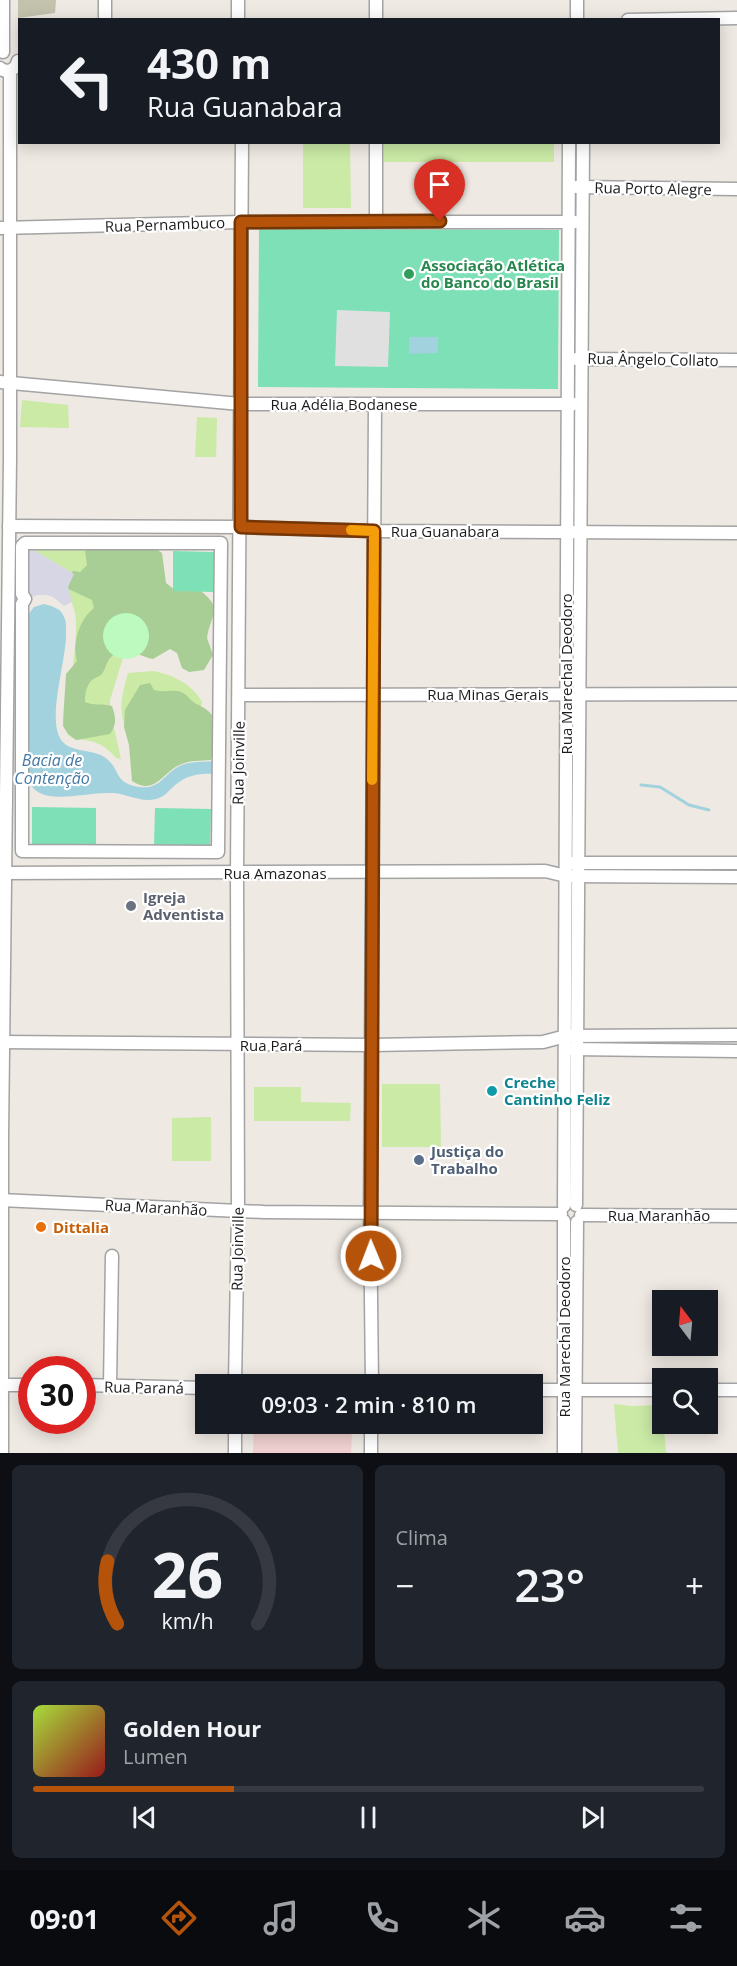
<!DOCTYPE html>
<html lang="pt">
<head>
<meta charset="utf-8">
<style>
	:root { --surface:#171b24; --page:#20242c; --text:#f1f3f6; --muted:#9ea1a6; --line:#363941; --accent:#b45309 }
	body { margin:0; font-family:"Open Sans",sans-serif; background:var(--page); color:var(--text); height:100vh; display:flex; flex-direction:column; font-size:22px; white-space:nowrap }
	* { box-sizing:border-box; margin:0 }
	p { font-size:20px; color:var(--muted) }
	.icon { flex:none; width:33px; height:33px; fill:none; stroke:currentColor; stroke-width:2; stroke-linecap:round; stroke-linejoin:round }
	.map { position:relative; height:1453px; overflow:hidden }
	.panel { display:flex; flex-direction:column; gap:12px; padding:12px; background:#0d0f14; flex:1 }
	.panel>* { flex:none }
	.top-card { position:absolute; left:18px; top:18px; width:702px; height:126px; border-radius:0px; box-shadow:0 3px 15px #0003; background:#171b24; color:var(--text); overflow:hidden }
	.needle { width:39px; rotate:344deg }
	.buttons { position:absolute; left:652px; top:1290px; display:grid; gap:12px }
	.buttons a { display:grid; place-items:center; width:66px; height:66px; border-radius:0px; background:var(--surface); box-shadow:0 3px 15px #0003; font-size:30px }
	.speed { position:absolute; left:18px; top:1356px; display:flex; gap:12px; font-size:30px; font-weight:700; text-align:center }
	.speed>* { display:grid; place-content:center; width:78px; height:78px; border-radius:50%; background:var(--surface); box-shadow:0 3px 15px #0003; line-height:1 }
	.speed .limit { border:9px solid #d22; background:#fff; color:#111 }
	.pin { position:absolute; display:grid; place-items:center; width:51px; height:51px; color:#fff; margin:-62px -26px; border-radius:50% 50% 50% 0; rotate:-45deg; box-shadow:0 0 6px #0007 }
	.pin .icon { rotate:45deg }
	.me { position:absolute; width:66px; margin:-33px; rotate:359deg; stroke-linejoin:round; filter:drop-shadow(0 0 4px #0008) }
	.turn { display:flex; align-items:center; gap:21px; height:126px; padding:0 30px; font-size:27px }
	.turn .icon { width:78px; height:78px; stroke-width:2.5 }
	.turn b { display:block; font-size:42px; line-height:51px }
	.big { font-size:45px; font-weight:600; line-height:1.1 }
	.panel .card { flex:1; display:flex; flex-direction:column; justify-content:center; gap:9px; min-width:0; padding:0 21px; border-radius:9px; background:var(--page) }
	.panel .dial { align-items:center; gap:0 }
	.dial svg { height:156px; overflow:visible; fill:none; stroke:var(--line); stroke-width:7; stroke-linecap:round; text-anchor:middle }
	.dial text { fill:var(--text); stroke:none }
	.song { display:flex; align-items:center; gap:18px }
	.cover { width:72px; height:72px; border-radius:9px; background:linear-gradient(135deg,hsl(80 70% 55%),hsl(0 70% 35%)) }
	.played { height:6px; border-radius:3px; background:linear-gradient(90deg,var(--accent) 30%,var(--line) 30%) }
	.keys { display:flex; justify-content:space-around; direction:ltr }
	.heat { display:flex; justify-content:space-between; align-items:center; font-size:33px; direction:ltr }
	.panel .tiles { flex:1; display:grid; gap:12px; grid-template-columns:1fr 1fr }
	.card:last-child { grid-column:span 2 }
	.trip { position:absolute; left:195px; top:1374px; width:348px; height:60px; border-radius:0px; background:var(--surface); box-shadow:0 3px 15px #0003; font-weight:600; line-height:60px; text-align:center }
	.dock { display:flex; height:96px; justify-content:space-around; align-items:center; background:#090b0e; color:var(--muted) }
	.dock .icon { width:42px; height:42px }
	.dock .selected { color:var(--accent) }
	.dock b { font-size:27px; color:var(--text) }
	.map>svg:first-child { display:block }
	.commercial { fill:#f0d0d0 }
	.construction { fill:#c3c2ad }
	.grass { fill:#caeaa6 }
	.forest { fill:#a8ce95 }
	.park { fill:#bcfabf }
	.pitch { fill:#7de0b6 }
	.parking { fill:#e0e0e0 }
	.plaza { fill:#d6d6e4 }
	.water { fill:#a1d2dd }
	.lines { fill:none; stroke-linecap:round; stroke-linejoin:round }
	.stream { stroke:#a1d2dd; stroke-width:3 }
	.minor-casing { stroke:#a3a3a3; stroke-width:15 }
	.minor { stroke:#fff; stroke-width:12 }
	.route-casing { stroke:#753606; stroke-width:15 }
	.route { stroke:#b45309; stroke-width:10 }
	.slow { stroke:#f59e0b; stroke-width:10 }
	.leisure-dot { fill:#2e9e5b; stroke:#fff; stroke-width:2 }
	.worship-dot { fill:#6b7280; stroke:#fff; stroke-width:2 }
	.culture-dot { fill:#0f9aa8; stroke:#fff; stroke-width:2 }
	.service-dot { fill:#5c6f8a; stroke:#fff; stroke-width:2 }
	.food-dot { fill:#e8710a; stroke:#fff; stroke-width:2 }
	.labels { text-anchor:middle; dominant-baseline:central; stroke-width:4.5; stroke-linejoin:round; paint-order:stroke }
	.street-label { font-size:15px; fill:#1c1c1c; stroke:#fff }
	.leisure-label { font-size:15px; font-weight:bold; fill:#27864d; stroke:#fff; text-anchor:start }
	.worship-label { font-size:15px; font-weight:bold; fill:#5b616d; stroke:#fff; text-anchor:start }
	.culture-label { font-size:15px; font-weight:bold; fill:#0d838f; stroke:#fff; text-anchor:start }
	.service-label { font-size:15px; font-weight:bold; fill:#4e5e75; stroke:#fff; text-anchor:start }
	.food-label { font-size:15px; font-weight:bold; fill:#c56008; stroke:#fff; text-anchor:start }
	.water-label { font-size:16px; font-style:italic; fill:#4479a5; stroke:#fff }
</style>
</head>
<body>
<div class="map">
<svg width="737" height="1453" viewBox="0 0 737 1453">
	<rect width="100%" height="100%" fill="#eee9e2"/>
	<polygon class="commercial" points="254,1424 336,1424 336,1433 352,1433 351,1453 253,1453"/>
	<polygon class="construction" points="18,0 56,0 55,13 18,18"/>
	<g class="grass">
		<polygon points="303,143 350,143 351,208 303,208"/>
		<rect x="384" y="143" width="170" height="19"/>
		<polygon points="22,400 68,405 69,428 20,427"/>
		<polygon points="197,417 217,418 216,457 195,457"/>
		<polygon points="27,546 81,547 90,554 130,552 74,574"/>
		<path d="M 68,587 L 99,593 L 116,657 L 123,658 L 110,700 L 110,710 L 121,759 L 116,758 C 109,750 101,743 90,741 C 81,738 76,742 69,735 C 56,722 69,689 72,673 C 74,659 78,627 75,613 C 73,604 68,596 68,587 Z"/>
		<path d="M 153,671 C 173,675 192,684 202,702 L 198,719 L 128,732 C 117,713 122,694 128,673 Z"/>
		<polygon points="382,1084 440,1084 441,1147 382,1147"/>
		<polygon points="254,1087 301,1087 301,1102 351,1103 350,1121 254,1121"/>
		<polygon points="211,1117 211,1161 172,1161 172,1118"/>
		<polygon points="614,1404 632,1406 662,1405 666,1452 669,1453 618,1453"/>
	</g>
	<g class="forest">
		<path d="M 92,546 L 156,549 L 162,553 L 166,583 L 175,590 L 198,589 C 225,609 211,612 207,638 L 213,655 L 204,670 L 189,672 L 182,668 L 177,653 L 170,649 L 153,659 C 138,656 123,643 110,658 C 106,663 105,671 101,675 C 98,677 94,678 92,680 C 86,686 85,694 85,702 C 94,706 102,703 112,706 C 116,718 117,724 110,734 L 76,740 L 68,734 L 63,726 L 64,705 L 66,674 L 77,661 C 72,643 79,620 94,608 L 92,600 L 62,586 L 66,577 L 73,571 L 80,572 L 87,565 L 85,551 Z"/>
		<path d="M 150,683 L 154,690 C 164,693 172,689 181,692 C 186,694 188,697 192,701 C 197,705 207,708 211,714 C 220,725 215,748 211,760 C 201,761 191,760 182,764 C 163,770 156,797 132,781 L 129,745 L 124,727 L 125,710 L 140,685 Z"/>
	</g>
	<circle class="park" cx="126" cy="636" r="23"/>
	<g class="pitch">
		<polygon points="259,229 559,230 558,389 258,387"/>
		<polygon points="173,551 214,552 213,592 173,591"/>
		<polygon points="32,807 96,808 96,846 32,845"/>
		<polygon points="155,808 211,809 210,847 154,846"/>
	</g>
	<polygon class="parking" points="337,310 390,312 388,367 335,366"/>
	<polygon class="plaza" points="27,546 74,574 68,587 72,602 64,606 53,597 46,595 37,595 27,599"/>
	<g class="water">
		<polygon points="409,337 438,337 438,353 409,354"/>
		<path d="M 44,604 C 51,606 60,608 63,615 C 67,621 66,630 66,637 C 65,664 49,714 59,736 C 67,755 93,747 107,759 C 121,771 114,783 139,787 C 162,790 164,772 182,765 C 192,761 207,762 218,761 L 218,774 C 201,773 187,774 174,786 C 168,791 165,797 156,799 C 139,803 127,793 111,793 C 91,792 58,801 42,794 C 32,790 28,781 24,773 L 28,615 L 34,607 Z"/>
	</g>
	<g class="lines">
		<polyline class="stream" points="641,785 660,787 689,805 709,810"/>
		<defs>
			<g id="minor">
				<polyline points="3,0 3,52"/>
				<polyline points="238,0 238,20"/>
				<polyline points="105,20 105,0"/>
				<polyline points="376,20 376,0"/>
				<polyline points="577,20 577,0"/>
				<polyline points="628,20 737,18"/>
				<path d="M 0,68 C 7,74 16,70 18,61"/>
				<polyline points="376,142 376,221"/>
				<polyline points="576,187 737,189"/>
				<polyline points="0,228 241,222 575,222"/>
				<polyline points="576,359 737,360"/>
				<polyline points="0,382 240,404 574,404"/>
				<polyline points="9,526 241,527 374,531 737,533"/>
				<polygon points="25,543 221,543 218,852 22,851 22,604 25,599 22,594 22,546"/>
				<polyline points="239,695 737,694"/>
				<polyline points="571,863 737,863"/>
				<polyline points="0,873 545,871 566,876 737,877"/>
				<polyline points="0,1042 372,1045 543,1042 566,1036 737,1035"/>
				<polyline points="570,1049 737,1051"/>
				<polyline points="0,1200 264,1212 561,1214"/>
				<polyline points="576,1205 583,142"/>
				<polyline points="564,1206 569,142"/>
				<polyline points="581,1215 737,1216"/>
				<polyline points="235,1384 238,1211 237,874 242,142"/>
				<polyline points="372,1384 370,1213 375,404"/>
				<polyline points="3,1385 32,1385"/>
				<polyline points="82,1385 206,1388"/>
				<polyline points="110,1386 112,1256"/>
				<polyline points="532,1390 663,1390"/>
				<polyline points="708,1390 737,1390"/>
				<polyline points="2,1453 2,1136 10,458 10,71"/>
				<polyline points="235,1453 235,1424"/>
				<polyline points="371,1453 371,1424"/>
				<polyline points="564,1453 564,1221"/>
				<polyline points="575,1453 577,1222"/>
			</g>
		</defs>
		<use href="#minor" class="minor-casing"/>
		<use href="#minor" class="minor"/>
	</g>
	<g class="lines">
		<defs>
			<polyline id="route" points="371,1256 374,531 241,527 241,222 440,221"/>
		</defs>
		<use href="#route" class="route-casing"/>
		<use href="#route" class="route"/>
		<polyline class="slow" points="351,530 374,531 372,780"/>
	</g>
	<circle class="leisure-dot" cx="409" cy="274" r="6"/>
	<circle class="worship-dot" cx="131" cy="906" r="6"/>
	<circle class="culture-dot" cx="492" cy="1091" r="6"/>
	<circle class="service-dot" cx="419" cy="1160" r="6"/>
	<circle class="food-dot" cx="41" cy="1227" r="6"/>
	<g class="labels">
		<g class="street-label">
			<text transform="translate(653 188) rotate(1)">Rua Porto Alegre</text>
			<text transform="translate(165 224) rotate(-2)">Rua Pernambuco</text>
			<text transform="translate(653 359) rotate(1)">Rua Ângelo Collato</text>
			<text x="344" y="404">Rua Adélia Bodanese</text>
			<text x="445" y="531">Rua Guanabara</text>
			<text transform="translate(566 674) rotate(-90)">Rua Marechal Deodoro</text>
			<text x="488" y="694">Rua Minas Gerais</text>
			<text transform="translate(238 763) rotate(-89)">Rua Joinville</text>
			<text x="275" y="873">Rua Amazonas</text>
			<text x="271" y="1045">Rua Pará</text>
			<text transform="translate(156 1207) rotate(3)">Rua Maranhão</text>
			<text x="659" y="1215">Rua Maranhão</text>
			<text transform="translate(237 1249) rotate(-89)">Rua Joinville</text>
			<text transform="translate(564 1337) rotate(-90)">Rua Marechal Deodoro</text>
			<text transform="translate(144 1387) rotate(1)">Rua Paraná</text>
		</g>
		<g class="leisure-label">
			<text x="421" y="265">Associação Atlética<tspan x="421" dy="17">do Banco do Brasil</tspan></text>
		</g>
		<g class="worship-label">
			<text x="143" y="897">Igreja<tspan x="143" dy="17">Adventista</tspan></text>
		</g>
		<g class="culture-label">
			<text x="504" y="1082">Creche<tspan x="504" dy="17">Cantinho Feliz</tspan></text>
		</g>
		<g class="service-label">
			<text x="431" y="1151">Justiça do<tspan x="431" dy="17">Trabalho</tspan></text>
		</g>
		<g class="food-label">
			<text x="53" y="1227">Dittalia</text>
		</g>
		<g class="water-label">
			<text x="52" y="760">Bacia de<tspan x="52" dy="18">Contenção</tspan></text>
		</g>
	</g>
</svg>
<div class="buttons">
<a><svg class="needle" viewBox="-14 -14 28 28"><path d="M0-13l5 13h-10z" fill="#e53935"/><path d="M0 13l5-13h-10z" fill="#9ea1a6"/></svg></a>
<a><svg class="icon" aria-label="search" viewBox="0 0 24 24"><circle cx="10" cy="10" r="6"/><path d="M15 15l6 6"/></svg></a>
</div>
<div class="speed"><div class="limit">30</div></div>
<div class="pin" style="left:440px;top:221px;background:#d93025"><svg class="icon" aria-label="arrive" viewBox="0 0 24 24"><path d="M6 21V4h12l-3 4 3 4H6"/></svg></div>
<svg class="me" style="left:371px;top:1256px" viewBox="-20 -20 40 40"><circle r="17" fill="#b45309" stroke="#fff" stroke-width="3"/><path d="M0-11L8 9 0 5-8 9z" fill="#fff"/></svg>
<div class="trip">09:03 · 2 min · 810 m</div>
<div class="top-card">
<div class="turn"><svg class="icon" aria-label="left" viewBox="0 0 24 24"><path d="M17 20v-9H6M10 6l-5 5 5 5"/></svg><div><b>430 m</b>Rua Guanabara</div></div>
</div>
</div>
<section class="panel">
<div class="tiles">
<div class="card dial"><svg viewBox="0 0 100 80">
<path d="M14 69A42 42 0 1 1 86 69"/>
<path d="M14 69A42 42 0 0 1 9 37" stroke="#b45309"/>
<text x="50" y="56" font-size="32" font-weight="700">26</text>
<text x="50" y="72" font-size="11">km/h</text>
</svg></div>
<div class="card"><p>Clima</p>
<div class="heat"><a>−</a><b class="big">23°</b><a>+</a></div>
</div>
<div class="card">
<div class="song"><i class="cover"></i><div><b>Golden Hour</b><p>Lumen</p></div></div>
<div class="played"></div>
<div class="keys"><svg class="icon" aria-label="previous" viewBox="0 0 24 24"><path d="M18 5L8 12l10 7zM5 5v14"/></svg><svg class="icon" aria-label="pause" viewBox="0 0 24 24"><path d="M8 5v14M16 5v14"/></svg><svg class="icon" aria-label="next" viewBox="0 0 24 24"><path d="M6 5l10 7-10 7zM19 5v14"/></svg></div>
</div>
</div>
</section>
<nav class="dock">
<b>09:01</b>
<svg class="icon selected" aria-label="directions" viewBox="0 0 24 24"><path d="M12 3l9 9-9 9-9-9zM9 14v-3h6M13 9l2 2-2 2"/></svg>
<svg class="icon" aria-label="music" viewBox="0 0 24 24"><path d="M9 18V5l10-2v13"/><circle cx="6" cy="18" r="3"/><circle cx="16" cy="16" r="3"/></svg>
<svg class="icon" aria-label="phone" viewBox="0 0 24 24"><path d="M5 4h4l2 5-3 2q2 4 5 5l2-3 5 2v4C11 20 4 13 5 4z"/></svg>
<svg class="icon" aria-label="climate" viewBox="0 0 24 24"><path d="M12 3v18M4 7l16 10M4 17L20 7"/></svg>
<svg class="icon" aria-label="car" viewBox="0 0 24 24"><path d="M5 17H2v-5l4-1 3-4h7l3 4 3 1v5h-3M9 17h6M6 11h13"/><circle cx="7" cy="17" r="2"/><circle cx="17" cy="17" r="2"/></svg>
<svg class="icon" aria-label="filters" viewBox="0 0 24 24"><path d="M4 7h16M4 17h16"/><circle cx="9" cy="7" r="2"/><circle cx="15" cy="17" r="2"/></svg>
</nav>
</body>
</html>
